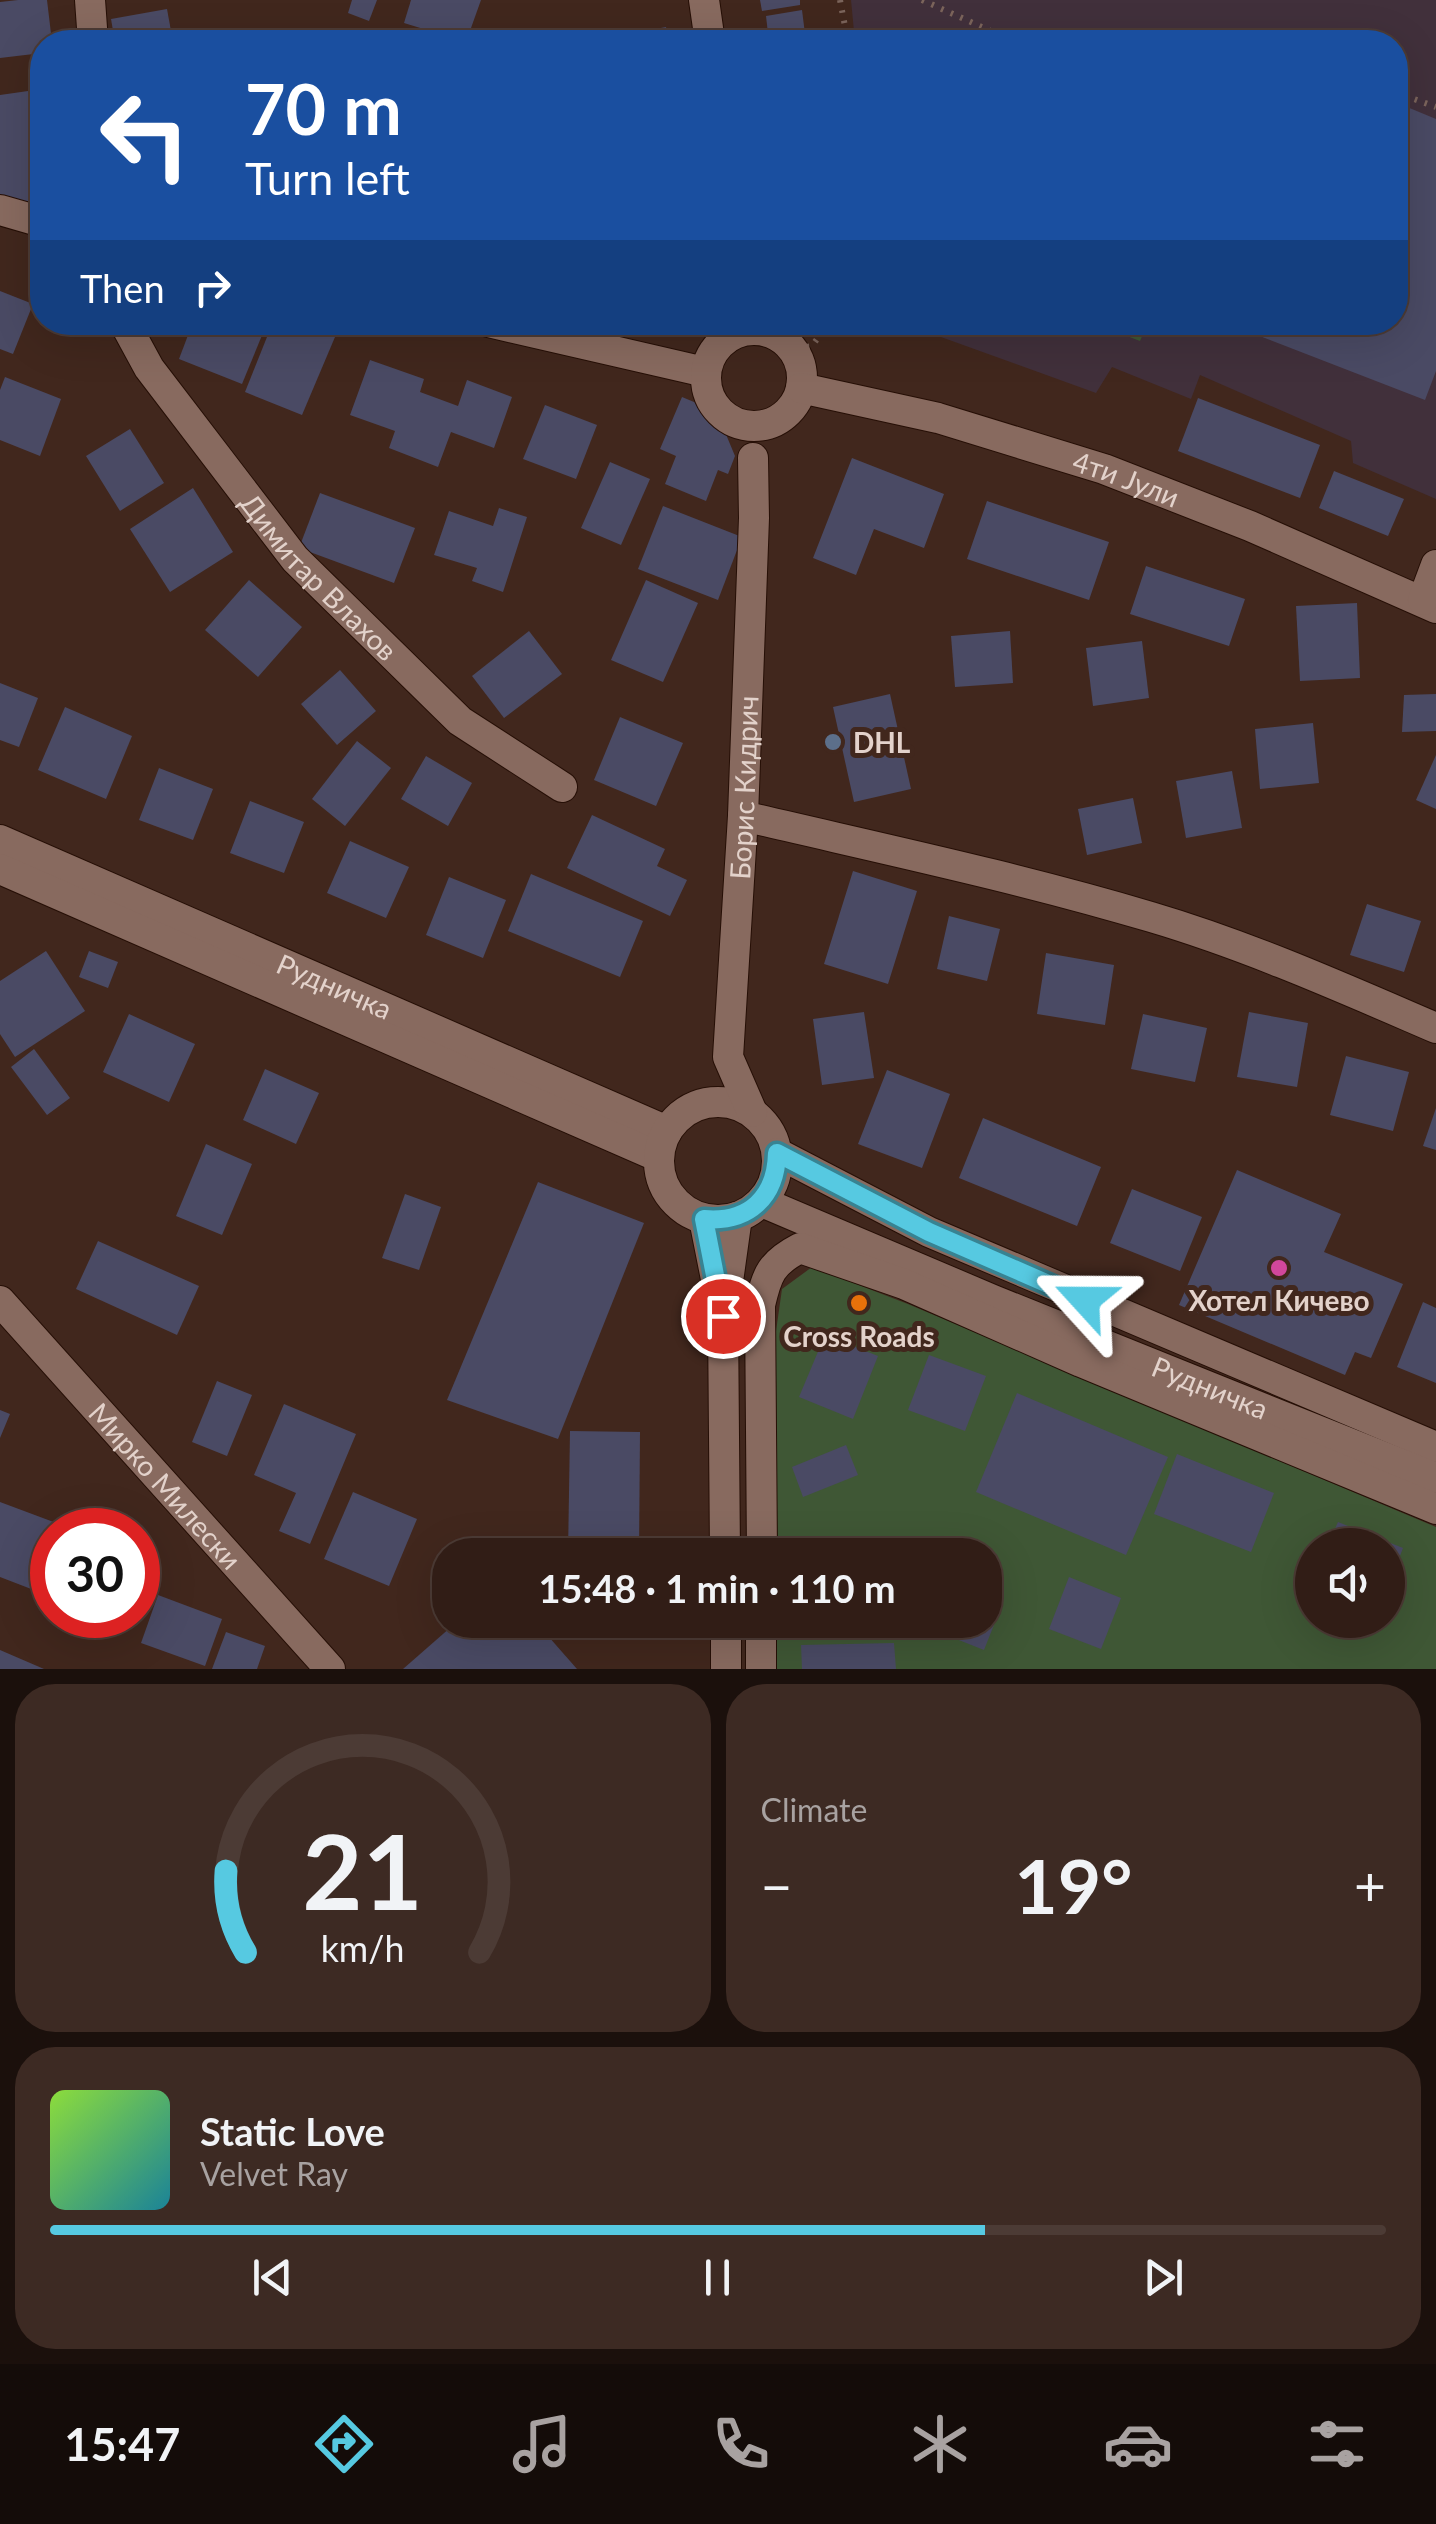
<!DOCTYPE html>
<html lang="en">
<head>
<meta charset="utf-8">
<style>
	:root { --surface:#311d16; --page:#3d2a23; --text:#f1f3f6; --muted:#a8a2a1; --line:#4c3b35; --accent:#56c9e1 }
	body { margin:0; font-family:Lato,sans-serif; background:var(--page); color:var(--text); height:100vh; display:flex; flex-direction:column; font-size:38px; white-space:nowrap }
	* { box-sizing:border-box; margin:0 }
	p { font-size:32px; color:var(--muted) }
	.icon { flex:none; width:55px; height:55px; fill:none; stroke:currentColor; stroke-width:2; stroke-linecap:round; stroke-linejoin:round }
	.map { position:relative; height:1669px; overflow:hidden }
	.panel { display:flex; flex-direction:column; gap:15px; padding:15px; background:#1b100c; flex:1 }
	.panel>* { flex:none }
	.top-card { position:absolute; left:30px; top:30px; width:1378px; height:305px; border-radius:40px; box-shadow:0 10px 40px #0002,0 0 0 2px var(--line); background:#1a4fa0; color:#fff; overflow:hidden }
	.fabs { position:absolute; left:1295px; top:1528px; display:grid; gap:20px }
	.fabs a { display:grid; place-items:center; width:110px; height:110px; border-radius:50%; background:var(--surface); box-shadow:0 10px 40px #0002,0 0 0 2px var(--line); font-size:50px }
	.speed { position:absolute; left:30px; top:1508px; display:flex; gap:20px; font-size:50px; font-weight:700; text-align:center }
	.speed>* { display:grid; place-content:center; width:130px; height:130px; border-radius:50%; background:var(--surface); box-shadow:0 10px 40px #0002,0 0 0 2px var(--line); line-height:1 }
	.speed .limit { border:15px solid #d22; background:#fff; color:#111 }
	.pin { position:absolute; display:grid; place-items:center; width:85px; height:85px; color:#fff; margin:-42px; border:5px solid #fff; border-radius:50%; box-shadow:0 2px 10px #0007 }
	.me { position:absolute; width:110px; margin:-55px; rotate:294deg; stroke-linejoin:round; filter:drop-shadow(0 0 8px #0008) }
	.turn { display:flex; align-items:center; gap:35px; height:210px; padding:0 50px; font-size:45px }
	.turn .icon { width:130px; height:130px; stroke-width:2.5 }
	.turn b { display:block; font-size:70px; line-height:85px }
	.then { display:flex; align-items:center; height:95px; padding:0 50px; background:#0003; gap:20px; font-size:38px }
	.big { font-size:75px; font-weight:700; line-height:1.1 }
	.panel .widget { flex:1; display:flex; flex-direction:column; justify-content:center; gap:15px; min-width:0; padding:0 35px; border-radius:40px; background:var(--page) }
	.panel .dial { align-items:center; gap:0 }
	.dial svg { height:260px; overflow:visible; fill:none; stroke:var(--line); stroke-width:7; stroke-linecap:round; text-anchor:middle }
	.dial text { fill:var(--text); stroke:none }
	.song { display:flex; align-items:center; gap:30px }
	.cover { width:120px; height:120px; border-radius:15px; background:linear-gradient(135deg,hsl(90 70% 55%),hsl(190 70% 35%)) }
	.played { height:10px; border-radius:5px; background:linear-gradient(90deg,var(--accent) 70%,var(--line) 70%) }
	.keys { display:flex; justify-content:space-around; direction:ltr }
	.heat { display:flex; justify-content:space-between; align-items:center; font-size:55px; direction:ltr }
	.panel .tiles { flex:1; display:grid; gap:15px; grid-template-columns:1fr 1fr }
	.widget:last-child { grid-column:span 2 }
	.trip { position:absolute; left:432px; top:1538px; width:570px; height:100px; border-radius:40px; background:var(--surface); box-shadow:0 10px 40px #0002,0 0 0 2px var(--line); font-weight:700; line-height:100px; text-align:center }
	.menu { display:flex; height:160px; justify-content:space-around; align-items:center; background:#140c09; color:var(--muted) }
	.menu .icon { width:70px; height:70px }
	.menu .active { color:var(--accent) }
	.menu b { font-size:45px; color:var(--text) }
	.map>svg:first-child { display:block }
	.education { fill:#41303b }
	.green { fill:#3f5735; fill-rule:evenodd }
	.building { fill:#4a4a64 }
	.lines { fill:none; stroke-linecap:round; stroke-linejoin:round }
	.minor-casing { stroke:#260f06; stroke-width:32 }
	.path { stroke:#7b645b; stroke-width:6; stroke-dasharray:2.5 8; stroke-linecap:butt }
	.minor { stroke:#886a5f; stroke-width:30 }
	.route-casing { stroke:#388392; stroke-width:25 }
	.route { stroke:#56c9e1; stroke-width:18 }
	.service-dot { fill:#5c6f8a; stroke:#41271d; stroke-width:4 }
	.hotel-dot { fill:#d1479c; stroke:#41271d; stroke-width:4 }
	.food-dot { fill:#e8710a; stroke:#41271d; stroke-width:4 }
	.labels { text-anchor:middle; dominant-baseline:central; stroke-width:10; stroke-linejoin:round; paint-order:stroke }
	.street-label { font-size:28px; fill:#e3d2cb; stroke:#41271d }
	.poi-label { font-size:28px; font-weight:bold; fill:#e3d2cb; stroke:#41271d }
</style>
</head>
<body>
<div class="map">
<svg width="1436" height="1669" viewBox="0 0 1436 1669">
	<rect width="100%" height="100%" fill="#41271d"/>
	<polygon class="education" points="851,0 1436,0 1436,499 1353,463 1351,441 1200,375 1191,399 1112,367 1096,393 916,328 913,323 1395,322 1395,42 855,42"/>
	<g class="green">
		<polygon points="1093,323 1148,323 1140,341"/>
		<path d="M 812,1267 L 908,1304 L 1436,1527 L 1436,1669 L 770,1669 L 771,1620 L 985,1620 L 985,1555 L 772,1555 L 773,1352 L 782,1289 ZM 1312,1545 L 1388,1545 L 1388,1620 L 1312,1620 Z"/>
	</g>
	<g class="building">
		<polygon points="18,0 47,0 52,42 42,42 42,53 0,58 0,2"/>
		<polygon points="352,0 377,0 369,21 348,13"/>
		<polygon points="411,0 481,0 466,42 404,23"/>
		<polygon points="760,0 800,0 800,5 762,11"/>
		<polygon points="167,9 173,42 115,42 111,19"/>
		<polygon points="802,10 806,42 769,42 766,16"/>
		<polygon points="666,27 669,42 593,42 593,41"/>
		<polygon points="375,33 377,42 338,42 337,41"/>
		<polygon points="42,89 42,199 0,206 0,95"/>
		<polygon points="1395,102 1436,119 1436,371 1425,400 1226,323 1395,322"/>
		<polygon points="0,291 33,304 13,354 0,349"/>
		<polygon points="193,322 250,322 265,328 242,384 179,359"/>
		<polygon points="273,322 300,322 335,337 302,415 245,392"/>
		<polygon points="370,360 424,379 420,392 458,406 467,380 512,397 494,448 451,432 438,467 389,448 395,431 350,415"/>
		<polygon points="5,377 61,399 40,456 0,440 0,390"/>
		<polygon points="682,397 706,407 725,432 735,456 728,474 718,470 706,501 665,484 676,456 660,449"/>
		<polygon points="1198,398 1320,445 1300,498 1178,451"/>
		<polygon points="545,405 597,425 576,479 523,459"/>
		<polygon points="130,429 164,483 120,511 86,456"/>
		<polygon points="852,458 944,494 924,548 874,529 856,575 813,558"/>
		<polygon points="610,462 650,479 621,545 581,528"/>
		<polygon points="1334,471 1404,499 1388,536 1319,508"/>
		<polygon points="193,488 233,552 170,592 130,529"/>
		<polygon points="320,493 415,528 394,583 299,548"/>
		<polygon points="987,501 1109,542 1089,600 967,559"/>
		<polygon points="663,506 742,537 718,600 638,569"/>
		<polygon points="499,508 527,517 503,592 472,581 477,568 434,555 449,511 493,526"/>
		<polygon points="1146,566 1245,599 1229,646 1130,614"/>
		<polygon points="249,580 302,627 258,677 205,630"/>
		<polygon points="646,580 698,603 663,682 611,660"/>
		<polygon points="1357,603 1360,678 1300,681 1296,606"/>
		<polygon points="529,631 562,674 504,718 472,676"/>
		<polygon points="1010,631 1013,683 955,687 951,636"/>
		<polygon points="1142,641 1149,698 1093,706 1086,648"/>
		<polygon points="340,670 376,711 337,745 301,704"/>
		<polygon points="0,683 38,698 19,747 0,740"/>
		<polygon points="890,694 911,789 854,802 833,707"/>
		<polygon points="1436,694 1436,731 1402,732 1404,695"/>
		<polygon points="65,707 132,736 106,799 38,770"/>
		<polygon points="620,717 683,743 656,806 594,780"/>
		<polygon points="1313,723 1319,783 1260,789 1255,729"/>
		<polygon points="357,741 391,768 345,826 312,799"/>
		<polygon points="1436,755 1436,809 1416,800"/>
		<polygon points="426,756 472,783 448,826 401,799"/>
		<polygon points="159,768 213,789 193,840 139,820"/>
		<polygon points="1232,771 1242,828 1186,838 1176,781"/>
		<polygon points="1133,798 1142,843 1087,855 1078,809"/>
		<polygon points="250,801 304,822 284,873 230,853"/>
		<polygon points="592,815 665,849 657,866 687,880 670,916 567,868"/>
		<polygon points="350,841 409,867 386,918 327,893"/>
		<polygon points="853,871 917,891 888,984 824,964"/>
		<polygon points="531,874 643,921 620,977 508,931"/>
		<polygon points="449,877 506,900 483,958 426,935"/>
		<polygon points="1367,904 1421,921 1404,972 1350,955"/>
		<polygon points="949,916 1000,929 987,981 937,969"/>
		<polygon points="46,951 85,1011 15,1057 0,1034 0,981"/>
		<polygon points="89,951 118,962 108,988 79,977"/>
		<polygon points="1046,953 1114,965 1105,1025 1037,1014"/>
		<polygon points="864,1012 874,1078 822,1085 813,1019"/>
		<polygon points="1249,1012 1308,1023 1297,1087 1237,1077"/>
		<polygon points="129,1014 195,1044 169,1102 103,1072"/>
		<polygon points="1143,1014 1207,1028 1195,1082 1131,1069"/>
		<polygon points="34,1049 70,1098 47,1115 11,1067"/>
		<polygon points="1346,1056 1409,1072 1393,1131 1330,1115"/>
		<polygon points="265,1069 319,1093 296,1144 243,1120"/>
		<polygon points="887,1070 950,1094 922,1168 858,1144"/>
		<polygon points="1436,1108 1436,1150 1423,1146"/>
		<polygon points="983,1118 1101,1167 1077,1226 959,1178"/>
		<polygon points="206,1144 252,1164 222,1235 176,1216"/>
		<polygon points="1237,1170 1341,1214 1324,1252 1403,1284 1371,1358 1355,1352 1345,1375 1179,1305"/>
		<polygon points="538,1182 644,1223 558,1439 447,1400"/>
		<polygon points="1132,1189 1202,1217 1180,1271 1110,1243"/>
		<polygon points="405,1194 441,1207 419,1270 382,1258"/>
		<polygon points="98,1241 199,1286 177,1335 76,1289"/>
		<polygon points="1423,1302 1436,1308 1436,1383 1397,1367"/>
		<polygon points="825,1335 878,1356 853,1419 799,1397"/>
		<polygon points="929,1355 986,1376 965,1431 908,1410"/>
		<polygon points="217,1381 252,1395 227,1456 192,1442"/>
		<polygon points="1017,1393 1168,1457 1126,1555 976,1492"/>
		<polygon points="284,1404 356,1434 310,1544 279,1531 296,1493 254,1475"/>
		<polygon points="0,1410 10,1414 0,1438"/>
		<polygon points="570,1431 640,1432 639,1555 568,1555"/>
		<polygon points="846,1445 858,1475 803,1497 792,1467"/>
		<polygon points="1177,1454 1274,1493 1251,1552 1154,1514"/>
		<polygon points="353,1492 417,1519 389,1586 324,1559"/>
		<polygon points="0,1502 75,1530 52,1530 52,1597 0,1577"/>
		<polygon points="1338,1522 1403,1548 1388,1587 1388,1545 1328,1545"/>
		<polygon points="1069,1577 1121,1598 1101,1649 1049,1629"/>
		<polygon points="158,1595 222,1619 205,1666 141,1643"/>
		<polygon points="985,1595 1003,1602 984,1650 931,1629 934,1620 985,1620"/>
		<polygon points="459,1620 534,1620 577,1669 403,1669"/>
		<polygon points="226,1632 265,1646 257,1669 212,1669"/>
		<polygon points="894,1643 896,1669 802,1669 801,1645"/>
		<polygon points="0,1650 44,1669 0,1669"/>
	</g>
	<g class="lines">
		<defs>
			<g id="minor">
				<polyline points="90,0 93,42"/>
				<polyline points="704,0 710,42"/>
				<polyline points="0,210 42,222"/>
				<path id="s1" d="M 124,322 L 149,368 L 295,559 L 460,721 L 562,787"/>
				<polyline points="488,322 705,372"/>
				<circle cx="754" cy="378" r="48"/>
				<path id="s2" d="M 801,388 L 938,418 L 1104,469 L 1250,526 L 1436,608"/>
				<polyline points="1423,600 1436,565"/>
				<path d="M 743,816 C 879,848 1017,877 1151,917 C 1249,946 1343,988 1436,1028"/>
				<path id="s3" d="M 0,840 L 667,1131"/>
				<polyline points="0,869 659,1157"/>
				<circle cx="718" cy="1161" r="59"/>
				<path id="s4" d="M 752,1112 L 728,1057 L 743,816 L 754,518 L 753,458"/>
				<polyline points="777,1153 929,1232 1436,1447"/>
				<path id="s5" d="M 762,1202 L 993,1300 L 1436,1478"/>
				<polyline points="704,1219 719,1294"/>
				<path id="s6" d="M 0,1301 L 330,1669"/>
				<polyline points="725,1555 723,1317 737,1217"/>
				<path d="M 762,1555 L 760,1305 C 767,1274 771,1263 800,1248 L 904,1284 L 1081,1362 L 1436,1509"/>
				<polyline points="726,1620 726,1669"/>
				<polyline points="761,1669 761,1620"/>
			</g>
		</defs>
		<use href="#minor" class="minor-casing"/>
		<g class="path">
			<polyline points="840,0 848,42"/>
			<polyline points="922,0 1015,42"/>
			<polyline points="1395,92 1436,107"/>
			<polyline points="793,322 792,349 812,346 829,322"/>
			<polyline points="1162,332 1166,322"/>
		</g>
		<use href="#minor" class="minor"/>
	</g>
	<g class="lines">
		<defs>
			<path id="route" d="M 723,1316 L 704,1219 C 749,1223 776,1197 777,1153 L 929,1232 L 1085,1300"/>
		</defs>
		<use href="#route" class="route-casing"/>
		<use href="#route" class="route"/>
	</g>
	<circle class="service-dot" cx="833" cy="742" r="10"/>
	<circle class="hotel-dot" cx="1279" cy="1268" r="10"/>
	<circle class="food-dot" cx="859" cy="1303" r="10"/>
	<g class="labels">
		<g class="street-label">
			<text stroke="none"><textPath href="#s2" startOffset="338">4ти Јули</textPath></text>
			<text stroke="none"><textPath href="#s1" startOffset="322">Димитар Влахов</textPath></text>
			<text stroke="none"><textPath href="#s4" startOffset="330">Борис Кидрич</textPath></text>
			<text stroke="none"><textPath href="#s3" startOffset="365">Рудничка</textPath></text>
			<text stroke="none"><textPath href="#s5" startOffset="485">Рудничка</textPath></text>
			<text stroke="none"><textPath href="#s6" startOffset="248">Мирко Милески</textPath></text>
		</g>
		<g class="poi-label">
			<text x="853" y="742" text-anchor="start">DHL</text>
			<text x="1279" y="1300">Хотел Кичево</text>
			<text x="859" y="1336">Cross Roads</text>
		</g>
	</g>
</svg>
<div class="fabs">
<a><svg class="icon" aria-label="sound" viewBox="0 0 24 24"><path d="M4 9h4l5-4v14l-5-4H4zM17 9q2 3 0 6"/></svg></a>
</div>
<div class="speed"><div class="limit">30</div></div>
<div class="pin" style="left:723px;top:1316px;background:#d93025"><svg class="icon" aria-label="arrive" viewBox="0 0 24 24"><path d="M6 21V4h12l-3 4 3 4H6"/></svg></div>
<svg class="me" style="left:1085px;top:1300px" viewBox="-20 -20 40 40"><path d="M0-17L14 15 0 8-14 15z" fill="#56c9e1" stroke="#fff" stroke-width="4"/></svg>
<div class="trip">15:48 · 1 min · 110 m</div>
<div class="top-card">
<div class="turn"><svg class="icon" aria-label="left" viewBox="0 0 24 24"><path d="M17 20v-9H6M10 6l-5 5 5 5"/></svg><div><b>70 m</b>Turn left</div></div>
<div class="then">Then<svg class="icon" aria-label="right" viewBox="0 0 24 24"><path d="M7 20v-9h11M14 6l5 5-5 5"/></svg></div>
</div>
</div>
<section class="panel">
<div class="tiles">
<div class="widget dial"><svg viewBox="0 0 100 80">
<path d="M14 69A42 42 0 1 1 86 69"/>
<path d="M14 69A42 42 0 0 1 8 44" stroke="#56c9e1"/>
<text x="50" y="56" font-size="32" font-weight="700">21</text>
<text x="50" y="72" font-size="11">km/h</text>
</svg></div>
<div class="widget"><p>Climate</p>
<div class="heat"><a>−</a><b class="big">19°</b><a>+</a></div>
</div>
<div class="widget">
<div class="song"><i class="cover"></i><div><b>Static Love</b><p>Velvet Ray</p></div></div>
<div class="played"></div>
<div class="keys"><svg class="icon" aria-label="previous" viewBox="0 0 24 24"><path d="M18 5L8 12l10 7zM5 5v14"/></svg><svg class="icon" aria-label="pause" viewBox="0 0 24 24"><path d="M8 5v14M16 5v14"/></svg><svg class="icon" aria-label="next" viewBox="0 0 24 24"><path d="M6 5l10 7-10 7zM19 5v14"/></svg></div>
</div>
</div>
</section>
<nav class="menu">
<b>15:47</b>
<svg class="icon active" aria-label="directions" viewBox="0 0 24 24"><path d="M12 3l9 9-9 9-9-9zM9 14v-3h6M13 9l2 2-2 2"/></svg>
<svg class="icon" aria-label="music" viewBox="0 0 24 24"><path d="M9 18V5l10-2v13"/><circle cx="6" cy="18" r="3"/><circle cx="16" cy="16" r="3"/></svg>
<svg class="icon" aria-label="phone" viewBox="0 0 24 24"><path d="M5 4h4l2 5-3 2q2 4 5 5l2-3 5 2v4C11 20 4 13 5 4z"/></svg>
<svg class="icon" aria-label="climate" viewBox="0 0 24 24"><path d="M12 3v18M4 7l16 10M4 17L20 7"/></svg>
<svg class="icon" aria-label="car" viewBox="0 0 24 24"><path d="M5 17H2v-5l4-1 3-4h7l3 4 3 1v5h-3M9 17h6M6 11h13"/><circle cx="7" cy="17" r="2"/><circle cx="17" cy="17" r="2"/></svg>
<svg class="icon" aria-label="filters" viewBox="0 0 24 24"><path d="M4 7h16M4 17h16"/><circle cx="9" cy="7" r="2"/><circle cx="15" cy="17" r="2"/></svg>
</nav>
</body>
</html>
